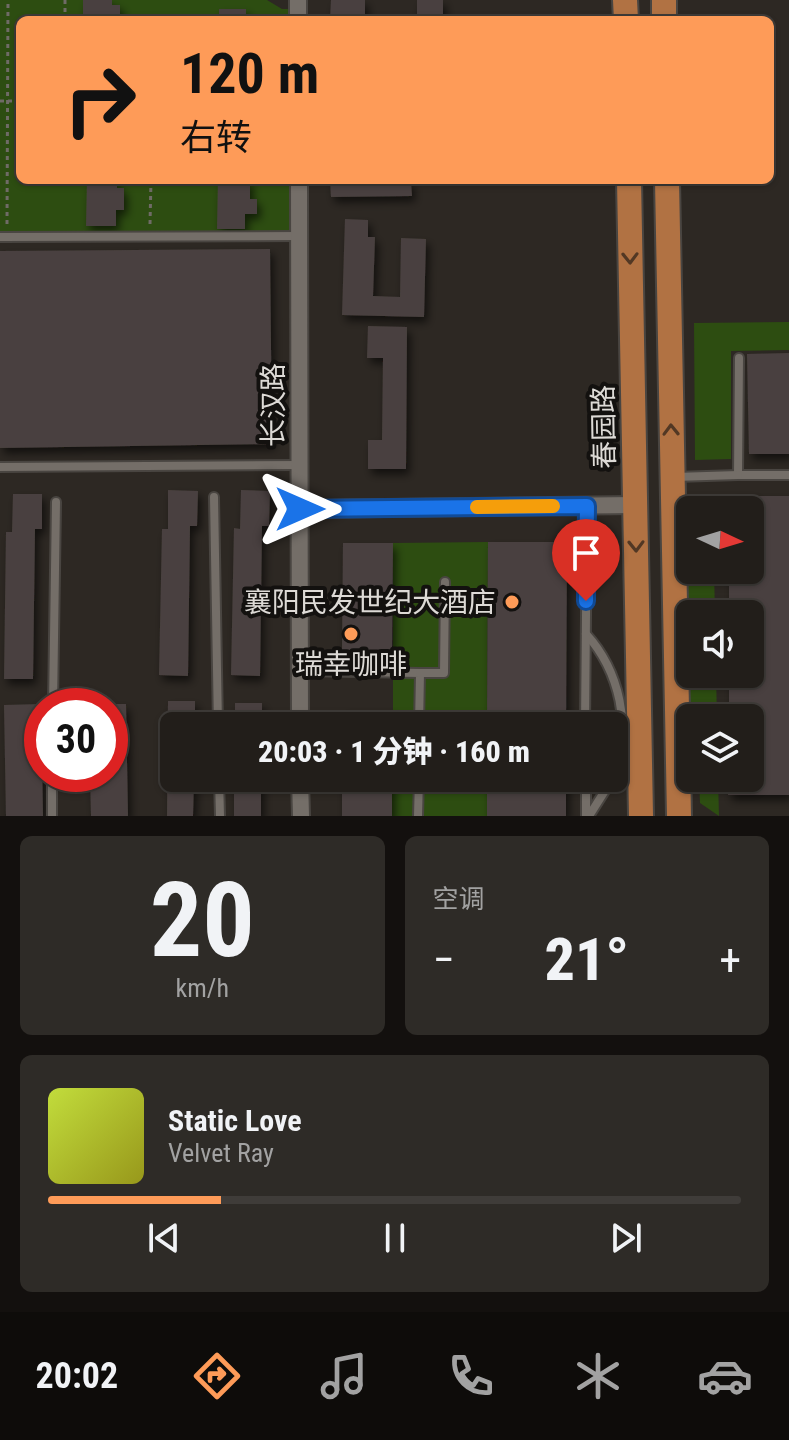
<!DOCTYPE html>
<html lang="zh">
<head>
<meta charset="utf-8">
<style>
	:root { --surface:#221e1a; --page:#2e2b27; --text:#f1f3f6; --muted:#a2a2a2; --line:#3f3c39; --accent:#fe9b58 }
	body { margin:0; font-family:"Roboto Condensed","Noto Sans SC",sans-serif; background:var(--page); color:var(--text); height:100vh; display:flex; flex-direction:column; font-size:30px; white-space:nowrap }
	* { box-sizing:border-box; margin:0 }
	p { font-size:26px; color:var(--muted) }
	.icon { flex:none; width:44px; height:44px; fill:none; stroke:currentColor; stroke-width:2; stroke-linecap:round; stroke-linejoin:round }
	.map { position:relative; height:816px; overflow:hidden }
	.sheet { display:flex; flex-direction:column; gap:20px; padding:20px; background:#13100e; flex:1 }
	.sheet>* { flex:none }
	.hud { position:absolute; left:16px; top:16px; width:758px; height:168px; border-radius:12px; box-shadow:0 2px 6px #0004,0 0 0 2px var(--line); background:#fe9b58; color:#111; overflow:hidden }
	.needle { width:52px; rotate:94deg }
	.controls { position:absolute; left:676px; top:496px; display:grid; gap:16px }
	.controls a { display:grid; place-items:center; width:88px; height:88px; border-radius:12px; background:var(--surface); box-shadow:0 2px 6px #0004,0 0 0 2px var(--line); font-size:40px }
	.speed { position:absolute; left:24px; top:688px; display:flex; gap:16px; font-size:40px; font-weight:700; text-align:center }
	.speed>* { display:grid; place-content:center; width:104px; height:104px; border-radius:50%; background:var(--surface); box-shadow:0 2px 6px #0004,0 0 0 2px var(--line); line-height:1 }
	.speed .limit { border:12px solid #d22; background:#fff; color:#111 }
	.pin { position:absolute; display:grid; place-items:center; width:68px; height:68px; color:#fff; margin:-82px -34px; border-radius:50% 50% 50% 0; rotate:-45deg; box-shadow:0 0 8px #0007 }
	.pin .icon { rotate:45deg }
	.me { position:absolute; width:88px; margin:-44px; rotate:90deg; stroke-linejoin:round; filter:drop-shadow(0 0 6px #0008) }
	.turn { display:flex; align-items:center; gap:28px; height:168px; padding:0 32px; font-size:36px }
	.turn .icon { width:104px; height:104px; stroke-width:2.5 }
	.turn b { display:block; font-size:56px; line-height:68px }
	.big { font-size:60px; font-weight:800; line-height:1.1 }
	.sheet .widget { flex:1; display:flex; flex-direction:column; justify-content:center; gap:12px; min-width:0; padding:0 28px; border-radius:12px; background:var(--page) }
	.sheet .dial { align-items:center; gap:0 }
	.dial b { font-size:104px; line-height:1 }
	.song { display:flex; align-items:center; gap:24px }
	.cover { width:96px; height:96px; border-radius:12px; background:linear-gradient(135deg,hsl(70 70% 55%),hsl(60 70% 35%)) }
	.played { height:8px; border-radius:4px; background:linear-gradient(90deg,var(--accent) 25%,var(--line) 25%) }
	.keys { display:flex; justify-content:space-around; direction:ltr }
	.heat { display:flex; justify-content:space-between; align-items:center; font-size:44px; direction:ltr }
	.sheet .tiles { flex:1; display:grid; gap:20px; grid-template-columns:1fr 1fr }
	.widget:last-child { grid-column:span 2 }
	.trip { position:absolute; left:160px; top:712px; width:468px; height:80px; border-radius:12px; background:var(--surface); box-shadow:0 2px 6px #0004,0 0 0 2px var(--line); font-weight:800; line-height:80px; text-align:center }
	.tab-bar { display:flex; height:128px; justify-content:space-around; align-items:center; background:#0e0c0a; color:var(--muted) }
	.tab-bar .icon { width:56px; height:56px }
	.tab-bar .active { color:var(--accent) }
	.tab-bar b { font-size:36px; color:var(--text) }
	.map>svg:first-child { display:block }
	.green { fill:#2d4d11 }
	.building { fill:#49413f; filter:url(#shadow) }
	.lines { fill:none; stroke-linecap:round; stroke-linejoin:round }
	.service-casing { stroke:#494541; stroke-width:12 }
	.minor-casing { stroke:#494541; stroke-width:20 }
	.primary-casing { stroke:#494541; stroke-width:28 }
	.path { stroke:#6f6b66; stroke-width:3; stroke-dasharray:4 4; stroke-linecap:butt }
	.service { stroke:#746e68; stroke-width:8 }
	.minor { stroke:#746e68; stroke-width:16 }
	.primary { stroke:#b17243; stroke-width:24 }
	.oneway { stroke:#523824 }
	.route-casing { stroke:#114b97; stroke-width:20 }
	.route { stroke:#1a73e8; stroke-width:14 }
	.slow { stroke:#f59e0b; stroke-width:14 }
	.poi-dot { fill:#fe9b58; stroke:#13110f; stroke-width:3 }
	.labels { text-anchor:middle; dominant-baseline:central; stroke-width:8; stroke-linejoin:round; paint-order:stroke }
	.street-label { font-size:28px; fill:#dddad6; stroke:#13110f }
	.poi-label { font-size:28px; fill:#dddad6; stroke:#13110f; text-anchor:end }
</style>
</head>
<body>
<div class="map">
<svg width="789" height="816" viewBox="0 0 789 816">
	<defs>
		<filter id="shadow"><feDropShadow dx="3.5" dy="5.5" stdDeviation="4" flood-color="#0009"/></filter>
	</defs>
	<rect width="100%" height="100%" fill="#2d2823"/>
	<g class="green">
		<polygon points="0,0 267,0 282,9 298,9 298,20 20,20 20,180 299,180 299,236 0,237"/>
		<polygon points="789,322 789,350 731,351 731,459 695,460 694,323"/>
		<polygon points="712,499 713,510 690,510 690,570 714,570 715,614 690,614 690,674 716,674 717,718 690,718 690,726 676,699 673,500"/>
		<polygon points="488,542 487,726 393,726 393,543"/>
		<rect x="392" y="778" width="95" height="38"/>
		<polygon points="699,778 718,778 719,816 700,803"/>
	</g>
	<g class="building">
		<polygon points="83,0 112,0 112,5 120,5 120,20 83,20"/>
		<polygon points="331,0 365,0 365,20 330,20"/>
		<rect x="417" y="0" width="26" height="20"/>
		<rect x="219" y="9" width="27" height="11"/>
		<polygon points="87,180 117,180 117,188 124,188 124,210 116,210 116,226 86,226"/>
		<polygon points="218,180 250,180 250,199 257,199 257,214 245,214 245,229 217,229"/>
		<polygon points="330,180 403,180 411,182 412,196 331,197"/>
		<polygon points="345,219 368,220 368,237 375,237 373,296 400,297 401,238 426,239 424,317 342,315"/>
		<polygon points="270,249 272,444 0,448 0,251"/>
		<polygon points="368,326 407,327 406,469 368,469 368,440 382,440 383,358 367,358"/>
		<polygon points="789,353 789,454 749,454 747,354"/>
		<polygon points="168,490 198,491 197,526 190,526 188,676 159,675 162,529 168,529"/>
		<polygon points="241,490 270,491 269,526 262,526 260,676 231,675 234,528 240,529"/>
		<polygon points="13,494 42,494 42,529 35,529 33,679 4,679 6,532 12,532"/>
		<polygon points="730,496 789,496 789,795 728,795 729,778 750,778 750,718 729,718 729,674 750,674 750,614 729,614 729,570 750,570 750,510 730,510"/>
		<polygon points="488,542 567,542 566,726 487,726"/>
		<polygon points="343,543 393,543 392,650 342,650"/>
		<polygon points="168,701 195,701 195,726 174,726 174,778 194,778 193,816 167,816"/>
		<rect x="235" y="703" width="27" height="23"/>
		<polygon points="41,704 43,816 6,816 4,705"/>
		<polygon points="110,704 126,704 128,816 91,816 90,774 110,774"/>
		<polygon points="343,711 393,711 393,726 342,726"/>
		<rect x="234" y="778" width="27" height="38"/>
		<rect x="342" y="778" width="50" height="38"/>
		<rect x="487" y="778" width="79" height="38"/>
	</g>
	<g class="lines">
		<defs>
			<g id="service">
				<polyline points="0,237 299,236"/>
				<polyline points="739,358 738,475 789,475"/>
				<polyline points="0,467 299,465"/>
				<polyline points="675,477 738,475"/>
				<polyline points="214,497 218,726"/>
				<path d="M 586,634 C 619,670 633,728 614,776"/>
				<polyline points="300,671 420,673 419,726"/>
				<polyline points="420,673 444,673 445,582"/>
				<polyline points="53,706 56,502"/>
				<polyline points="585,726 587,506"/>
				<polyline points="219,778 220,816"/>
				<polyline points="586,778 586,816"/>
				<polyline points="52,816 52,774"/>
				<polyline points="418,816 419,778"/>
				<polyline points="589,816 613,778"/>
			</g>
			<g id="minor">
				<polyline points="298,0 298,20"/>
				<polyline points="299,180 300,726"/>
				<polyline points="300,509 635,505"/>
				<polyline points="300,778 301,816"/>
			</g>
			<g id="primary">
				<polyline points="625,0 626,20"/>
				<polyline points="664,0 664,20"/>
				<polyline points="629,180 641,816"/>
				<polyline points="667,180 679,816"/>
			</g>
		</defs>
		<use href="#service" class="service-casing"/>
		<use href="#minor" class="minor-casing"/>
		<use href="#primary" class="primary-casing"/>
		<g class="path">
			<polyline points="65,20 65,0"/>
			<polyline points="0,101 20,101"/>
			<polyline points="7,224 8,0"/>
			<polyline points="150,224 151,180"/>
		</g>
		<use href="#service" class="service"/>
		<use href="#minor" class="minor"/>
		<use href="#primary" class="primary"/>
	</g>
	<defs><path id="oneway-chevron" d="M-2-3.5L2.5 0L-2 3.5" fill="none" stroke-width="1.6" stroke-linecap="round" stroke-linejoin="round" transform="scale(2)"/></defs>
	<g class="oneway">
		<use href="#oneway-chevron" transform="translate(630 258) rotate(89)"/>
		<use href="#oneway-chevron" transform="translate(671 430) rotate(-91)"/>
		<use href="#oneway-chevron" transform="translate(636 546) rotate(89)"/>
	</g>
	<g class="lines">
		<defs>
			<polyline id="route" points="300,509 587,506 586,601"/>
		</defs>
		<use href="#route" class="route-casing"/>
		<use href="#route" class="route"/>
		<polyline class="slow" points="477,507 553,506"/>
	</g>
	<g class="poi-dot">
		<circle cx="512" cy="602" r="8"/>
		<circle cx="351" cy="634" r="8"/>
	</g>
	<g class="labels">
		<g class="street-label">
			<text transform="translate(273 405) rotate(-90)">长汉路</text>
			<text transform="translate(604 427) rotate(-91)">春园路</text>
		</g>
		<g class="poi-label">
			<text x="496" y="602">襄阳民发世纪大酒店</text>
			<text x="351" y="664" text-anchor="middle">瑞幸咖啡</text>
		</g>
	</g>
</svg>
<div class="controls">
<a><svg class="needle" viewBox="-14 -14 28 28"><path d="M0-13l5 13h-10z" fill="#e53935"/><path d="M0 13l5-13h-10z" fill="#a2a2a2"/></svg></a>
<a><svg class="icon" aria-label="sound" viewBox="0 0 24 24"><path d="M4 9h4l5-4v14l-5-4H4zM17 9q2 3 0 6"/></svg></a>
<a><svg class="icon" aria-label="layers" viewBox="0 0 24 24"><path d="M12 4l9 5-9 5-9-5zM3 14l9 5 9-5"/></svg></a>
</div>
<div class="speed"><div class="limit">30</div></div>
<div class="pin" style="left:586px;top:601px;background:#d93025"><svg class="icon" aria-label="arrive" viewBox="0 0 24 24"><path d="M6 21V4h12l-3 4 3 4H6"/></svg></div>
<svg class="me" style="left:300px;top:509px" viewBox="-20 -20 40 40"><path d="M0-17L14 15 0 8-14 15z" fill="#1a73e8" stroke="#fff" stroke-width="4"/></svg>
<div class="trip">20:03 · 1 分钟 · 160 m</div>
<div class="hud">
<div class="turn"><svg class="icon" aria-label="right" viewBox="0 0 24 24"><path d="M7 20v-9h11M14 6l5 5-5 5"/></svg><div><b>120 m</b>右转</div></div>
</div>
</div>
<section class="sheet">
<div class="tiles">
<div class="widget dial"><b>20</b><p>km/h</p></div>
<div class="widget"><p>空调</p>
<div class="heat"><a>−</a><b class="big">21°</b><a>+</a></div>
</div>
<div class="widget">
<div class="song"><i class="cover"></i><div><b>Static Love</b><p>Velvet Ray</p></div></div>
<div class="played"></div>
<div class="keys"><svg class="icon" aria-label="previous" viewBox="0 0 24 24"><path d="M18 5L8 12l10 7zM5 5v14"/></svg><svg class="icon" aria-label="pause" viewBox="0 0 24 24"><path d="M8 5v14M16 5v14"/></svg><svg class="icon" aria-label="next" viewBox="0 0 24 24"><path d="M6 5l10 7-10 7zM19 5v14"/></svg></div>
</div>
</div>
</section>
<nav class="tab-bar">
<b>20:02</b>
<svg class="icon active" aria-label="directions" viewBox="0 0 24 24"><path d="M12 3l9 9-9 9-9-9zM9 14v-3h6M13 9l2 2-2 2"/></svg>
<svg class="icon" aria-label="music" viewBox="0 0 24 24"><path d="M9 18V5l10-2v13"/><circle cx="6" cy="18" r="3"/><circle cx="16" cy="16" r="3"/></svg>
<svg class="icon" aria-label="phone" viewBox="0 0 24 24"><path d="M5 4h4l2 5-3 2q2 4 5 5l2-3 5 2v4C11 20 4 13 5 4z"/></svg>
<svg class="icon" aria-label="climate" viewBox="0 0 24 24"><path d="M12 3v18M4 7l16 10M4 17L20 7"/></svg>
<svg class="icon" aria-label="car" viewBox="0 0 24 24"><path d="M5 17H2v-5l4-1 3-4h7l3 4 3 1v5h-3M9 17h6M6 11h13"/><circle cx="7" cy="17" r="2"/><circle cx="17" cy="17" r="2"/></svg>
</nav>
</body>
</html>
